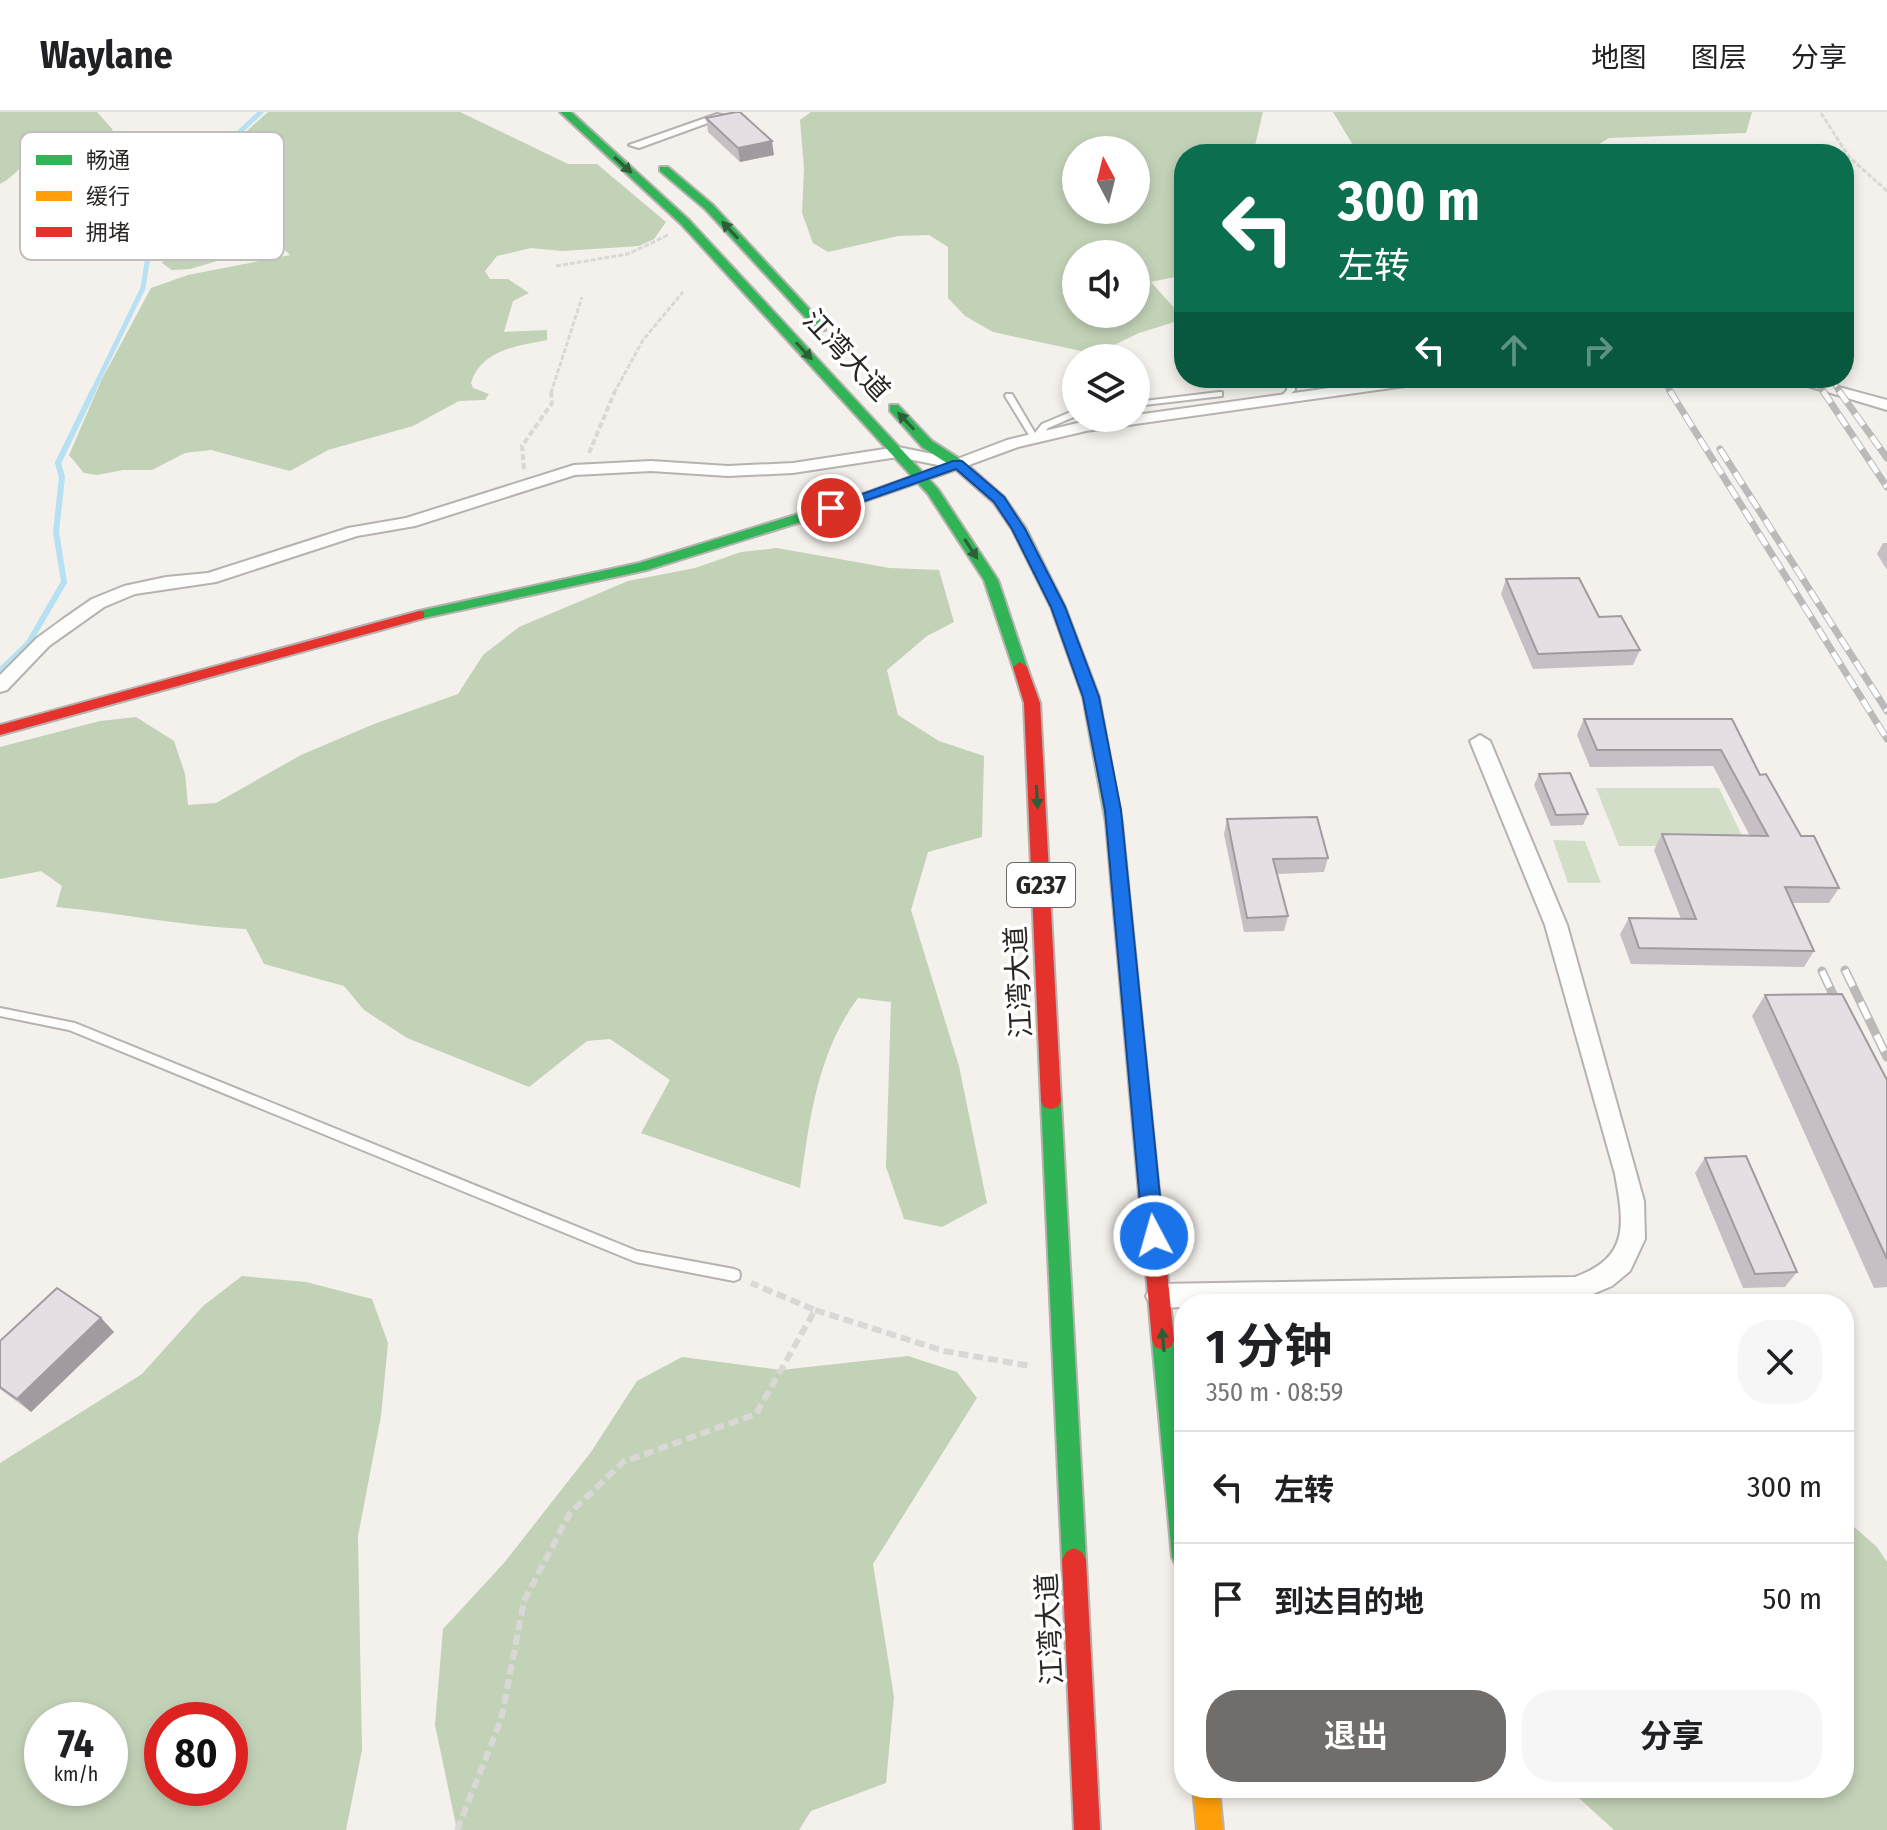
<!DOCTYPE html>
<html lang="zh">
<meta charset="utf-8">
<style>
body{margin:0;font-family:"Fira Sans Condensed","Noto Sans SC",sans-serif;background:#f6f6f6;color:#202124;height:100vh;display:flex;flex-direction:column;font-size:30px;white-space:nowrap}
*{box-sizing:border-box;margin:0}
p{font-size:26px;color:#757577}
.icon{flex:none;width:44px;height:44px;fill:none;stroke:currentColor;stroke-width:2;stroke-linecap:round;stroke-linejoin:round}
.map{position:relative;flex:1;overflow:hidden}
.side{position:absolute;left:1174px;top:1182px;width:680px;height:504px;display:flex;flex-direction:column;background:#fff;border-radius:32px;box-shadow:0 4px 12px #0003}
.side>*{flex:none}
.top-card{position:absolute;left:1174px;top:32px;width:680px;height:244px;border-radius:32px;box-shadow:0 4px 12px #0003;background:#0b6e4f;color:#fff;overflow:hidden}
.needle{width:52px;rotate:353deg}
.fabs{position:absolute;left:1062px;top:24px;display:grid;gap:16px}
.fabs a{display:grid;place-items:center;width:88px;height:88px;border-radius:50%;background:#fff;box-shadow:0 4px 12px #0003;font-size:40px}
.speed{position:absolute;left:24px;top:1590px;display:flex;gap:16px;font-size:40px;font-weight:700;text-align:center}
.speed>*{display:grid;place-content:center;width:104px;height:104px;border-radius:50%;background:#fff;box-shadow:0 4px 12px #0003;line-height:1}
.speed small{font-size:20px;font-weight:400}
.speed .limit{border:12px solid #d22;background:#fff;color:#111}
.pin{position:absolute;display:grid;place-items:center;width:68px;height:68px;color:#fff;margin:-34px;border:4px solid #fff;border-radius:50%;box-shadow:0 2px 8px #0007}
.me{position:absolute;width:88px;margin:-44px;rotate:354deg;stroke-linejoin:round;filter:drop-shadow(0 0 6px #0008)}
.turn{display:flex;align-items:center;gap:28px;height:168px;padding:0 32px;font-size:36px}
.turn .icon{width:104px;height:104px;stroke-width:2.5}
.turn b{display:block;font-size:56px;line-height:68px}
.lanes{display:flex;align-items:center;height:76px;padding:0 32px;background:#0003;justify-content:center;gap:40px;direction:ltr}
.lanes .off{opacity:.35}
.round{display:grid;place-items:center;flex:none;width:84px;height:84px;border-radius:32px;background:#f6f6f6}
.headline{display:flex;align-items:center;justify-content:space-between;height:136px;padding:0 32px}
h1{font-size:48px;font-weight:700;line-height:60px}
.button{display:flex;gap:16px;margin-top:auto;padding:16px 32px}
.button a{flex:1;height:92px;border-radius:32px;background:#716d6a;color:#fff;font-size:32px;font-weight:700;line-height:92px;text-align:center}
.button a+a{background:#f6f6f6;color:#202124}
ul{padding:0;list-style:none}
li{display:flex;align-items:center;gap:24px;height:112px;padding:0 32px;border-top:2px solid #e0e0e0}
li div{flex:1}
li b{display:block;font-size:30px}
li em{font-style:normal}
header{display:flex;align-items:center;gap:48px;box-sizing:border-box;height:112px;padding:0 40px;background:#fff;border-bottom:2px solid #e0e0e0}
header strong{font-size:38px}
nav{display:flex;gap:44px;margin-inline-start:auto;font-size:28px}
.map>svg:first-child{display:block}
.green{fill:#d3dec9}
.forest{fill:#c2d2b7;fill-rule:evenodd}
.lines{fill:none;stroke-linecap:round;stroke-linejoin:round}
.stream-far1{stroke:#b6e1f2;stroke-width:5}
.stream{stroke:#b6e1f2;stroke-width:6}
.lane-casing{stroke:#b5b2b0;stroke-width:4}
.street-casing{stroke:#b5b2b0;stroke-width:4}
.fast-casing{stroke:#b5b2b0;stroke-width:4}
.slow-casing{stroke:#b5b2b0;stroke-width:4}
.jam-casing{stroke:#b5b2b0;stroke-width:4}
.path-far2{stroke:#dad8d7;stroke-width:3;stroke-dasharray:5 2;stroke-linecap:butt}
.path-far1{stroke:#dad8d7;stroke-width:4;stroke-dasharray:6 3;stroke-linecap:butt}
.path{stroke:#dad8d7;stroke-width:6;stroke-dasharray:10 5;stroke-linecap:butt}
.lane{fill:#fdfdfc;fill-rule:evenodd}
.street{fill:#fdfdfc;fill-rule:evenodd}
.fast{fill:#30b455;fill-rule:evenodd}
.slow{fill:#ff9f0a;fill-rule:evenodd}
.jam{fill:#e5322d;fill-rule:evenodd}
.rail-far2-casing{stroke:#bbbab9;stroke-width:6}
.rail-far1-casing{stroke:#bbbab9;stroke-width:7}
.rail-casing{stroke:#bbbab9;stroke-width:9}
.rail-far2{stroke:#fff;stroke-width:4;stroke-dasharray:11;stroke-linecap:butt}
.rail-far1{stroke:#fff;stroke-width:5;stroke-dasharray:14;stroke-linecap:butt}
.rail{stroke:#fff;stroke-width:6;stroke-dasharray:18;stroke-linecap:butt}
.wall{fill:#c6bfc5}
.shaded-wall{fill:#a19ba0}
.building{fill:#e6dee5;stroke:#a19ba0;stroke-width:2}
.oneway{fill:#2c5f38}
.route{fill:#1a73e8;stroke:#114b97;stroke-width:2}
.labels{text-anchor:middle;stroke-width:7;stroke-linejoin:round;paint-order:stroke}
.shield{fill:#fff;stroke:#6a6766;stroke-width:2}
.shield-label{font-size:26px;font-weight:bold;fill:#2a2624}
.street-label{font-size:28px;fill:#2a2624;stroke:#fff}
.key{fill:#fff;stroke:#bfbebd;stroke-width:2}
.key-label{font-size:22px;fill:#2a2624}
</style>
<header>
<strong>Waylane</strong>
<nav><a>地图</a><a>图层</a><a>分享</a></nav>
</header>
<div class="map">
<svg width="1887" height="1718" viewBox="0 0 1887 1718">
<rect width="100%" height="100%" fill="#f4f0ec"/>
<path class="green" d="M1596,676H1719L1747,734H1619Z
M1553,728L1585,729L1601,771H1568Z"/>
<path class="forest" d="M0,0H97L113,18C89,43 70,25 46,35C28,43 17,64 0,72Z
M268,0H460L568,52H597L666,110L654,127L639,134L562,139L531,136L497,144L485,159L490,167H508L529,181L513,189L504,220L547,218V228C517,234 481,238 471,271L473,276L489,282L485,288L459,289L413,314L328,338L290,359L211,338L185,341L152,358H123L97,363L84,361L69,343L102,267L151,176L188,163L290,143L285,138L271,137L238,143L190,157L172,158L162,151L180,115L185,112L183,103L200,92L198,76L202,59Z
M811,0H1263L1253,42H1184V163L1151,170L1184,207L1139,221L1106,237L1081,239L993,220L965,204L948,186V135L929,123L898,124L828,140L813,131L802,101L804,57L800,8ZM1136,38V98H1076V38ZM1136,142V202H1076V142Z
M1333,0H1752L1746,21L1609,26L1583,42H1354V35Z
M777,436L890,456L939,458L954,510L927,524L887,558L898,603L939,629L984,644L982,725L928,740L911,798L959,954L987,1091L942,1115L904,1107L886,1055L891,890L858,886C817,941 809,1010 800,1076L641,1021L670,968L610,927L587,929L529,975L407,926L364,898L344,874L264,852L246,817C182,814 120,801 56,795L62,774L41,759L0,767V635L100,609L136,605L174,629L185,662L188,693L216,691L301,643L374,612L458,582L483,543L519,515L628,469L695,456L741,440Z
M242,1164L306,1170L372,1187L388,1231L381,1304L358,1424L362,1638L346,1718H0V1351L142,1262L203,1194ZM110,1608V1676H42V1608ZM230,1608V1676H162V1608Z
M908,1244L957,1260L977,1286L873,1452L894,1585L886,1671L811,1699L799,1718H457L435,1613L443,1517L504,1451L591,1340L637,1269L682,1245L781,1258Z
M1844,1406L1877,1435L1887,1450V1718H1614L1568,1676H1844Z"/>
<g class="lines">
<path class="stream-far1" d="M92,281L143,176L148,144L202,55L261,0"/>
<path class="stream" d="M0,559L28,532L64,470L56,420L62,365L58,351L93,279"/>
<defs>
<path id="lane" d="M1287,266H1295V278L1283,289L1279,287L1287,278Z
M1219,280H1222V284L1136,294V290Z
M1006,282H1012L1035,321L1042,312L1073,299H1076V304L1048,316L1038,328H1032L1005,284Z
M0,896L75,911L637,1139L734,1157L739,1159L740,1163L739,1167L734,1169L636,1150L69,918L0,904Z"/>
<path id="street" d="M717,2L727,4L639,36L629,33Z
M1402,266H1441L1434,270L1086,319L1018,335L958,357L898,345L793,361L728,364L651,359L575,363L415,414L357,424L216,470L135,482L104,495L49,534L7,578L0,580V563L37,526L63,507L92,487L124,474L166,465L208,461L348,416L406,406L574,353L651,349L728,354L793,351L898,335L957,347L1007,328L1086,309L1136,306V303Z
M1781,266H1805L1887,288V298Z
M1480,623L1490,629L1567,813L1644,1089L1645,1127L1630,1159L1612,1174L1576,1189L1184,1192V1195L1159,1196L1150,1192L1146,1184L1150,1176L1159,1172L1575,1165C1630,1145 1624,1112 1615,1062L1545,813L1470,629Z"/>
<path id="fast" d="M560,0H571L689,108L938,377L998,468L1027,555L1025,558L1020,560L1013,555L984,468L928,382L681,112Z
M660,55H668L713,93L825,214V218H817L705,97L660,59Z
M890,293H898L932,329L963,349L1004,385L1026,417L1065,495L1099,585L1122,711L1120,715L1114,717L1106,711L1083,585L1051,495L1012,417L994,391L953,355L922,335L890,299Z
M834,391L839,392V398L647,458L419,507L412,503L419,499L639,451Z
M1051,981L1058,983L1061,989L1086,1448L1082,1456L1074,1460L1066,1456L1062,1448L1041,989L1044,983Z
M1163,1218L1171,1221L1174,1228L1184,1328V1457L1176,1453L1172,1445L1152,1228L1155,1221Z"/>
<path id="slow" d="M958,348L963,349V355L839,398H829L827,395Z
M1193,1676H1219L1223,1718H1197Z"/>
<path id="jam" d="M419,499L424,500V506L0,623V613Z
M1020,550L1027,555L1040,591L1061,989L1058,995L1051,997L1044,995L1041,989L1024,591L1013,555Z
M1114,705L1122,711L1174,1228L1171,1235L1163,1238L1155,1235L1152,1228L1106,711Z
M1074,1436L1082,1440L1086,1448L1100,1718H1074L1062,1448L1066,1440Z"/>
</defs>
<use href="#lane" class="lane-casing"/>
<use href="#street" class="street-casing"/>
<use href="#fast" class="fast-casing"/>
<use href="#slow" class="slow-casing"/>
<use href="#jam" class="jam-casing"/>
<path class="path-far2" d="M1821,1L1849,45L1887,79
M556,154L628,142L668,123
M551,281L582,185
M614,281L643,228L683,180"/>
<path class="path-far1" d="M589,341L615,279
M524,357L522,334L552,291L551,279"/>
<path class="path" d="M815,1198L944,1239L1030,1254
M457,1718L501,1608L524,1489L570,1401L623,1350L756,1302L815,1198L751,1171"/>
<use href="#lane" class="lane"/>
<use href="#street" class="street"/>
<use href="#fast" class="fast"/>
<use href="#slow" class="slow"/>
<use href="#jam" class="jam"/>
<defs>
<path id="rail-far2" d="M1662,266L1671,281
M1814,266L1824,281
M1830,266L1841,281"/>
<path id="rail-far1" d="M1670,279L1887,627
M1823,279L1887,375
M1839,279L1887,346
M1720,337L1887,599"/>
<path id="rail" d="M1845,858L1887,945
M1822,859L1843,904"/>
</defs>
<use href="#rail-far2" class="rail-far2-casing"/>
<use href="#rail-far1" class="rail-far1-casing"/>
<use href="#rail" class="rail-casing"/>
<use href="#rail-far2" class="rail-far2"/>
<use href="#rail-far1" class="rail-far1"/>
<use href="#rail" class="rail"/>
</g>
<path class="wall" d="M706,6L774,43L740,50L708,20Z
M1883,431H1887V458L1877,442Z
M1506,467L1599,505L1640,538L1633,553L1533,557L1501,482Z
M1584,607H1732L1760,663L1801,724L1839,776L1829,791H1793L1814,839L1804,855L1631,852L1620,822L1629,806L1681,807L1654,738L1662,722L1750,724L1713,654L1590,655L1577,623Z
M1539,662L1588,702L1583,713L1551,714L1534,673Z
M1227,707L1328,746L1324,760L1277,762L1288,804L1284,819L1244,820L1224,722Z
M1765,883L1887,968V1175L1874,1176L1752,904Z
M1705,1046L1797,1160L1785,1175L1743,1176L1695,1061Z
M101,1206L114,1220L31,1300L0,1277V1229Z"/>
<path class="shaded-wall" d="M772,29L774,43L740,50L738,36Z
M101,1206L114,1220L31,1300L17,1287Z"/>
<path class="building" d="M736,0H740L772,29L738,36L706,6Z
M1579,466L1599,505L1621,504L1640,538L1538,542L1506,467Z
M1584,607H1732L1760,663L1766,662L1801,724H1814L1839,776L1785,775L1814,839L1639,836L1629,806L1696,807L1662,722L1768,724L1721,638H1597Z
M1570,661L1588,702L1556,703L1539,662Z
M1317,705L1328,746L1273,747L1288,804L1247,806L1227,707Z
M1842,882L1887,968V1147L1765,883Z
M1746,1044L1797,1160L1755,1162L1705,1046Z
M57,1176L101,1206L17,1287L0,1275V1229Z"/>
<defs><path id="oneway-solid" d="M-6-.8H1V-3.2L6.5 0L1 3.2V.8H-6Z" transform="scale(2)"/></defs>
<g class="oneway">
<use href="#oneway-solid" transform="translate(623 53) rotate(43)"/>
<use href="#oneway-solid" transform="translate(730 118) rotate(-133)"/>
<use href="#oneway-solid" transform="translate(804 239) rotate(47)"/>
<use href="#oneway-solid" transform="translate(906 309) rotate(-133)"/>
<use href="#oneway-solid" transform="translate(971 437) rotate(57)"/>
<use href="#oneway-solid" transform="translate(1037 685) rotate(87)"/>
<use href="#oneway-solid" transform="translate(1163 1228) rotate(-95)"/>
</g>
<path class="route" d="M953,349H962L1004,385L1025,417L1065,495L1099,585L1121,698L1164,1124L1161,1130L1154,1133L1146,1130L1143,1124L1105,698L1083,585L1051,495L1012,417L994,390L956,357L836,399L824,396Z"/>
<g class="labels">
<rect class="shield" x="1007" y="751" width="68" height="44" rx="6"/>
<g class="shield-label">
<text x="1041" y="782">G237</text>
</g>
<g class="street-label">
<text transform="translate(847 243) rotate(47)" y="10">江湾大道</text>
<text transform="translate(1018 870) rotate(-93)" y="10">江湾大道</text>
<text transform="translate(1049 1517) rotate(-93)" y="10">江湾大道</text>
</g>
</g>
<rect x="20" y="20" width="264" height="128" rx="12" class="key"/>
<rect x="36" y="43" width="36" height="10" fill="#30b455"/>
<rect x="36" y="79" width="36" height="10" fill="#ff9f0a"/>
<rect x="36" y="115" width="36" height="10" fill="#e5322d"/>
<g class="key-label">
<text x="86" y="56">畅通</text>
<text x="86" y="92">缓行</text>
<text x="86" y="128">拥堵</text>
</g>
</svg>
<div class="fabs">
<a><svg class="needle" viewBox="-14 -14 28 28"><path d="M0-13l5 13h-10z" fill="#e53935"/><path d="M0 13l5-13h-10z" fill="#757577"/></svg></a>
<a><svg class="icon" aria-label="sound" viewBox="0 0 24 24"><path d="M4 9h4l5-4v14l-5-4H4zM17 9q2 3 0 6"/></svg></a>
<a><svg class="icon" aria-label="layers" viewBox="0 0 24 24"><path d="M12 4l9 5-9 5-9-5zM3 14l9 5 9-5"/></svg></a>
</div>
<div class="speed"><div>74<small>km/h</small></div><div class="limit">80</div></div>
<div class="pin" style="left:831px;top:396px;background:#d93025"><svg class="icon" aria-label="arrive" viewBox="0 0 24 24"><path d="M6 21V4h12l-3 4 3 4H6"/></svg></div>
<svg class="me" style="left:1154px;top:1124px" viewBox="-20 -20 40 40"><circle r="17" fill="#1a73e8" stroke="#fff" stroke-width="3"/><path d="M0-11L8 9 0 5-8 9z" fill="#fff"/></svg>
<div class="top-card">
<div class="turn"><svg class="icon" aria-label="left" viewBox="0 0 24 24"><path d="M17 20v-9H6M10 6l-5 5 5 5"/></svg><div><b>300 m</b>左转</div></div>
<div class="lanes"><svg class="icon" aria-label="left" viewBox="0 0 24 24"><path d="M17 20v-9H6M10 6l-5 5 5 5"/></svg><svg class="icon off" aria-label="ahead" viewBox="0 0 24 24"><path d="M12 20V5M6 11l6-6 6 6"/></svg><svg class="icon off" aria-label="right" viewBox="0 0 24 24"><path d="M7 20v-9h11M14 6l5 5-5 5"/></svg></div>
</div>
<section class="side">
<div class="headline"><div><h1>1 分钟</h1><p>350 m · 08:59</p></div><a class="round"><svg class="icon" aria-label="close" viewBox="0 0 24 24"><path d="M6 6l12 12M18 6L6 18"/></svg></a></div>
<ul>
<li><svg class="icon" aria-label="left" viewBox="0 0 24 24"><path d="M17 20v-9H6M10 6l-5 5 5 5"/></svg><div><b>左转</b></div><em>300 m</em></li>
<li><svg class="icon" aria-label="arrive" viewBox="0 0 24 24"><path d="M6 21V4h12l-3 4 3 4H6"/></svg><div><b>到达目的地</b></div><em>50 m</em></li>
</ul>
<div class="button"><a>退出</a><a>分享</a></div>
</section>
</div>
